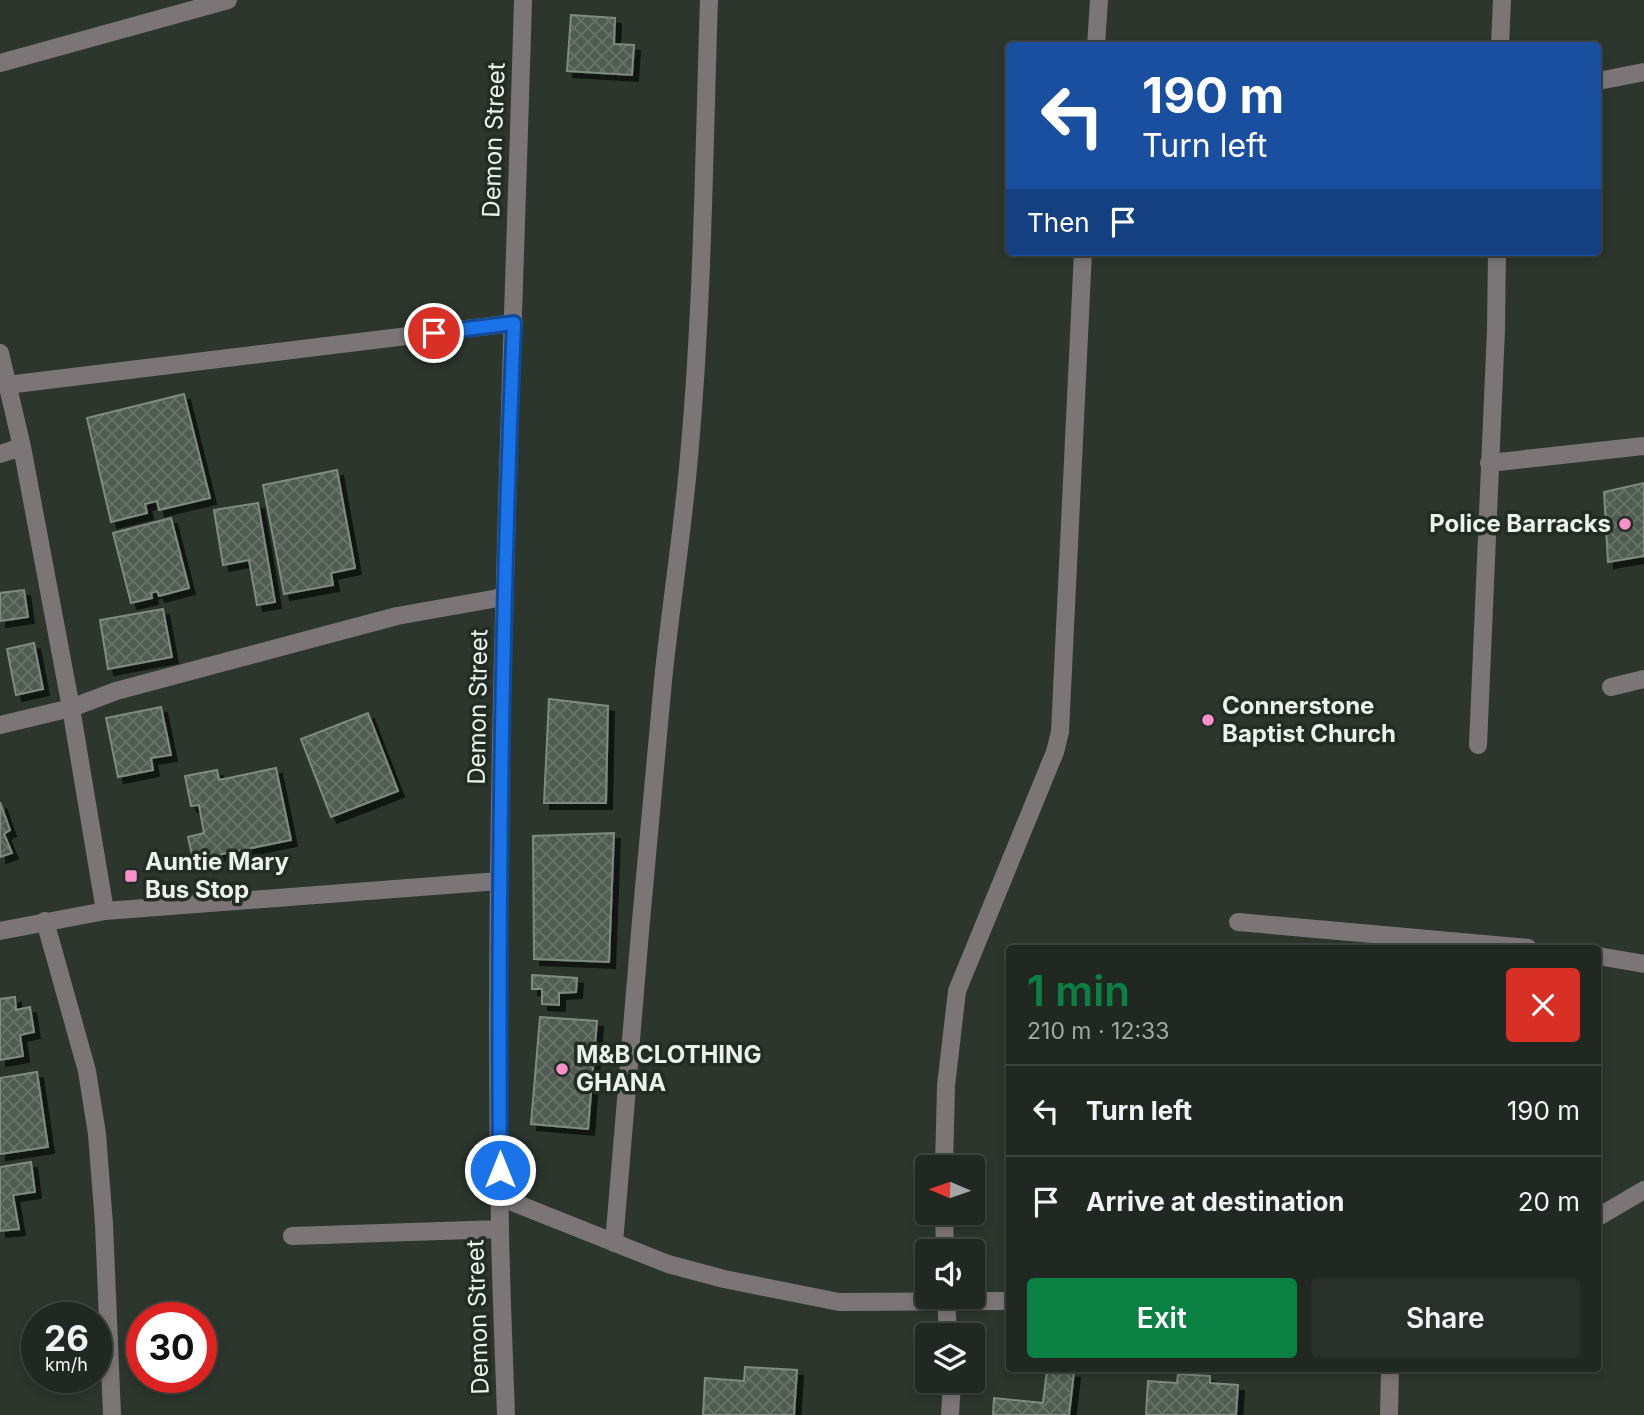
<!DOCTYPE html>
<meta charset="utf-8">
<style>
body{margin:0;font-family:Inter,sans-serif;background:#29302a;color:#f1f3f6;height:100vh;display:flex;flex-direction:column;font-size:26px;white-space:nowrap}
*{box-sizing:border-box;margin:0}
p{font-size:23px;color:#a2a6a5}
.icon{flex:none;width:38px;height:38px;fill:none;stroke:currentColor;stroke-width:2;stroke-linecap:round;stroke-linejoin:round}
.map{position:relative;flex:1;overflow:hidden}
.sheet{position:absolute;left:1006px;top:945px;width:595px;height:427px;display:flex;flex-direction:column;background:#212822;border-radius:7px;box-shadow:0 4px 10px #0003,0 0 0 2px #3e4440}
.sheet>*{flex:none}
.hud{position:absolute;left:1006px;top:42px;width:595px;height:214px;border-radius:7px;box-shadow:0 4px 10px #0003,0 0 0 2px #3e4440;background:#1a4fa0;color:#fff;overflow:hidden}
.needle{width:46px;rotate:272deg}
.controls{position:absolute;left:915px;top:1155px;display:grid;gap:14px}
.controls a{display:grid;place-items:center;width:70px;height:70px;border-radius:7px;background:#212822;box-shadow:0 4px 10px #0003,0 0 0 2px #3e4440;font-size:35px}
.speed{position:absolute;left:21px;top:1302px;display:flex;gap:14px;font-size:35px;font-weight:700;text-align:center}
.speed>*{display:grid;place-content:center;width:91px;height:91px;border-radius:50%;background:#212822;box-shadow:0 4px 10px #0003,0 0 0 2px #3e4440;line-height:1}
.speed small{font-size:18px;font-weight:400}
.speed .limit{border:10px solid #d22;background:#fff;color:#111}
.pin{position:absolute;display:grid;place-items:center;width:60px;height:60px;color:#fff;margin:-30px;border:4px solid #fff;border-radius:50%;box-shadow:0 2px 7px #0007}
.me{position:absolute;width:77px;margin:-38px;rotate:0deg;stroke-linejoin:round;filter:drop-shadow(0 0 5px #0008)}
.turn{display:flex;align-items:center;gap:24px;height:147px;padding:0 21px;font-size:32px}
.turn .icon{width:91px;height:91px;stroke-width:2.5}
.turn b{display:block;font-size:49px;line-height:60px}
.then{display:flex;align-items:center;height:66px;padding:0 21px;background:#0003;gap:14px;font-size:26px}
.round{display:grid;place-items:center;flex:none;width:74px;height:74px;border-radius:7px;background:#29302a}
.summary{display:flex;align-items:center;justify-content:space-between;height:119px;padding:0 21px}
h1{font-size:42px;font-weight:600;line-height:52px;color:#0b8043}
.button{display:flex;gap:14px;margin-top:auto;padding:14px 21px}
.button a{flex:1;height:80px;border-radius:7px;background:#0b8043;color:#fff;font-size:28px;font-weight:600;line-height:80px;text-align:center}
.button a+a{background:#29302a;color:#f1f3f6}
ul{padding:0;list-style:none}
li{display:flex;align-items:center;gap:21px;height:91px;padding:0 21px;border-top:2px solid #3e4440}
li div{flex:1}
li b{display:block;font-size:26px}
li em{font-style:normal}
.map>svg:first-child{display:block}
.building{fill:url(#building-cross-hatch);stroke:#7f8a80;stroke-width:2;filter:url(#shadow)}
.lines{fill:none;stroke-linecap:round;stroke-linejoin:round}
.minor{stroke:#7b7578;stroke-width:18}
.route-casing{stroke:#114b97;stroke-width:18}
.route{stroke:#1a73e8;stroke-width:12}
.poi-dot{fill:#f890ca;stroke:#222c23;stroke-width:2.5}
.labels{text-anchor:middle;stroke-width:7;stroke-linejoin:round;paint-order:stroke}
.street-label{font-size:24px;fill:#ebf2ec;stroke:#222c23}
.poi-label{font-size:24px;font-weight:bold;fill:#ebf2ec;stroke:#222c23;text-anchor:start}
</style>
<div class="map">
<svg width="1644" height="1415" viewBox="0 0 1644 1415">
<defs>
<pattern id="building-cross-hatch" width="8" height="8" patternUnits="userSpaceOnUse" patternTransform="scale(1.75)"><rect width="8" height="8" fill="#505b51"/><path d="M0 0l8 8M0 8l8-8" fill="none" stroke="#69736a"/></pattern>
<filter id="shadow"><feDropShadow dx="6" dy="6" stdDeviation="0" flood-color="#0009"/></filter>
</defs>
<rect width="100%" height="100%" fill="#2c362d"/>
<path class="building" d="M571,15L615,18L614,44L634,45L632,75L567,71Z
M184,394L210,498L159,510L157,501L145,504L147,513L111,522L87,418Z
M337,470L355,568L331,573L333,585L284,594L263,485Z
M1644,483V556L1608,562L1604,492Z
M258,503L275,602L257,605L249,560L223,565L214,510Z
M171,518L189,588L159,596L157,591L151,593L152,598L131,603L113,533Z
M24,590L28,617L0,621V593Z
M163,609L172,657L108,669L100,620Z
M34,643L43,689L16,695L7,649Z
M549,699L608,706L606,803H544Z
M161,707L171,755L151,758L153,770L118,777L106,718Z
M368,713L398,791L331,817L301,739Z
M276,768L291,840L193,860L188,837L204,833L199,805L191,806L185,776L217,770L219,780Z
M0,802L10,830L4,834L12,853L0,857Z
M614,833L609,962L534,959L533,836Z
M532,975L577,978L576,992L559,993V1005L542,1004V989H532Z
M15,997L16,1010L30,1007L34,1032L20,1035L23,1056L0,1060V999Z
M540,1017L597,1021L588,1129L531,1124Z
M37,1072L48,1147L0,1154V1078Z
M31,1162L35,1192L13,1195L19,1229L0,1231V1167Z
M745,1367L797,1370L794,1415H703L705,1378L744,1381Z
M1047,1370L1074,1372L1069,1415H993L994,1398L1043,1403Z
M1178,1374L1210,1376V1383L1238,1385L1236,1415H1146L1148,1381L1177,1383Z"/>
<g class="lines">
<path class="minor" d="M1096,46L1099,0
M1500,46L1502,0
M0,63L228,0
M1598,81L1644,72
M0,353L22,447L71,708L105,911
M7,385L514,323
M0,454L22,447
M1489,463L1644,446
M1611,687L1644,679
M0,725L71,708L116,691L397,616L504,597
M1478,745L1496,329L1497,252
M45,921L87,1071L97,1134L104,1224L112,1415
M1238,922L1528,948
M0,931L105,911L499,881
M1598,956L1644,964
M944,1167L946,1086L957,991L1055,752L1060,732L1083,252
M500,1197L668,1264L724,1279L839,1302L1010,1301
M944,1213L945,1251
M1598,1217L1644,1190
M292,1236L500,1229
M614,1243C629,1056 645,868 663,681C671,602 684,524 690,445C703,297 704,148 709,0
M946,1297L948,1335
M506,1415C504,1353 501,1292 500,1230C492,820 511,410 523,0
M950,1415L952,1381
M1389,1415L1390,1368"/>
</g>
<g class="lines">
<defs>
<path id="route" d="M434,333L514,323C502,605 498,888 500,1170"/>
</defs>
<use href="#route" class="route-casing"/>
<use href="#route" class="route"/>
</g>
<g class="poi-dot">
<circle cx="1625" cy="524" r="7"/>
<circle cx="1208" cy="720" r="7"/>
<rect x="124" y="869" width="14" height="14" rx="3.5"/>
<circle cx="562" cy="1069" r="7"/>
</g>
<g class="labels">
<g class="street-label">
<text transform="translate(494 140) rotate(-88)" y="8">Demon Street</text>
<text transform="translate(478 707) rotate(-89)" y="8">Demon Street</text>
<text transform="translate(478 1317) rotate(-92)" y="8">Demon Street</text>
</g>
<g class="poi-label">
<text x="1611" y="532" text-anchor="end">Police Barracks</text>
<text x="1222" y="714">Connerstone<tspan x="1222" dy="28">Baptist Church</tspan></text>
<text x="145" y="870">Auntie Mary<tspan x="145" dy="28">Bus Stop</tspan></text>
<text x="576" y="1063">M&amp;B CLOTHING<tspan x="576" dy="28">GHANA</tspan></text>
</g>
</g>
</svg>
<div class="controls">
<a><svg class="needle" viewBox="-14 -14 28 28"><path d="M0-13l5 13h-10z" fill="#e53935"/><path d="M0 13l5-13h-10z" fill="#a2a6a5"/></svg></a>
<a><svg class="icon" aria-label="sound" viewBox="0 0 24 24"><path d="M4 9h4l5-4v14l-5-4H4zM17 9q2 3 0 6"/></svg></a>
<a><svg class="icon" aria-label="layers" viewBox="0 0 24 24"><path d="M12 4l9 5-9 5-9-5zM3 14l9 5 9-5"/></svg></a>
</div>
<div class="speed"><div>26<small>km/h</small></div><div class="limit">30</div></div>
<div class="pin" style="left:434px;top:333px;background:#d93025"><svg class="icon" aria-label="arrive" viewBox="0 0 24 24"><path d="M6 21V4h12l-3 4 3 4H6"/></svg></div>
<svg class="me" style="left:500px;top:1170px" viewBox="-20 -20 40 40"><circle r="17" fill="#1a73e8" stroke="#fff" stroke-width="3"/><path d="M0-11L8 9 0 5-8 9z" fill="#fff"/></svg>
<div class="hud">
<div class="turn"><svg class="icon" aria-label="left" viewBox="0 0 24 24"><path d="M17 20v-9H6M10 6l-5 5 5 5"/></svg><div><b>190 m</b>Turn left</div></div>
<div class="then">Then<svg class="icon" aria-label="arrive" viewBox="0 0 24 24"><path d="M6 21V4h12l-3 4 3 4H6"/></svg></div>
</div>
<section class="sheet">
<div class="summary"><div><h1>1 min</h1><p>210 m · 12:33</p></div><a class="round" style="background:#d93025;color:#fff"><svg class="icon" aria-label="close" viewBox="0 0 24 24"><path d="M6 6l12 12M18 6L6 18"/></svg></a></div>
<ul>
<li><svg class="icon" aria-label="left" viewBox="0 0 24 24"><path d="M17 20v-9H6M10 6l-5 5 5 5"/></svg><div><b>Turn left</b></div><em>190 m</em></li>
<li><svg class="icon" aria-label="arrive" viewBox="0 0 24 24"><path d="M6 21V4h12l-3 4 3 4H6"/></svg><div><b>Arrive at destination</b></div><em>20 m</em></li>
</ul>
<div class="button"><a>Exit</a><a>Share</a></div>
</section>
</div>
